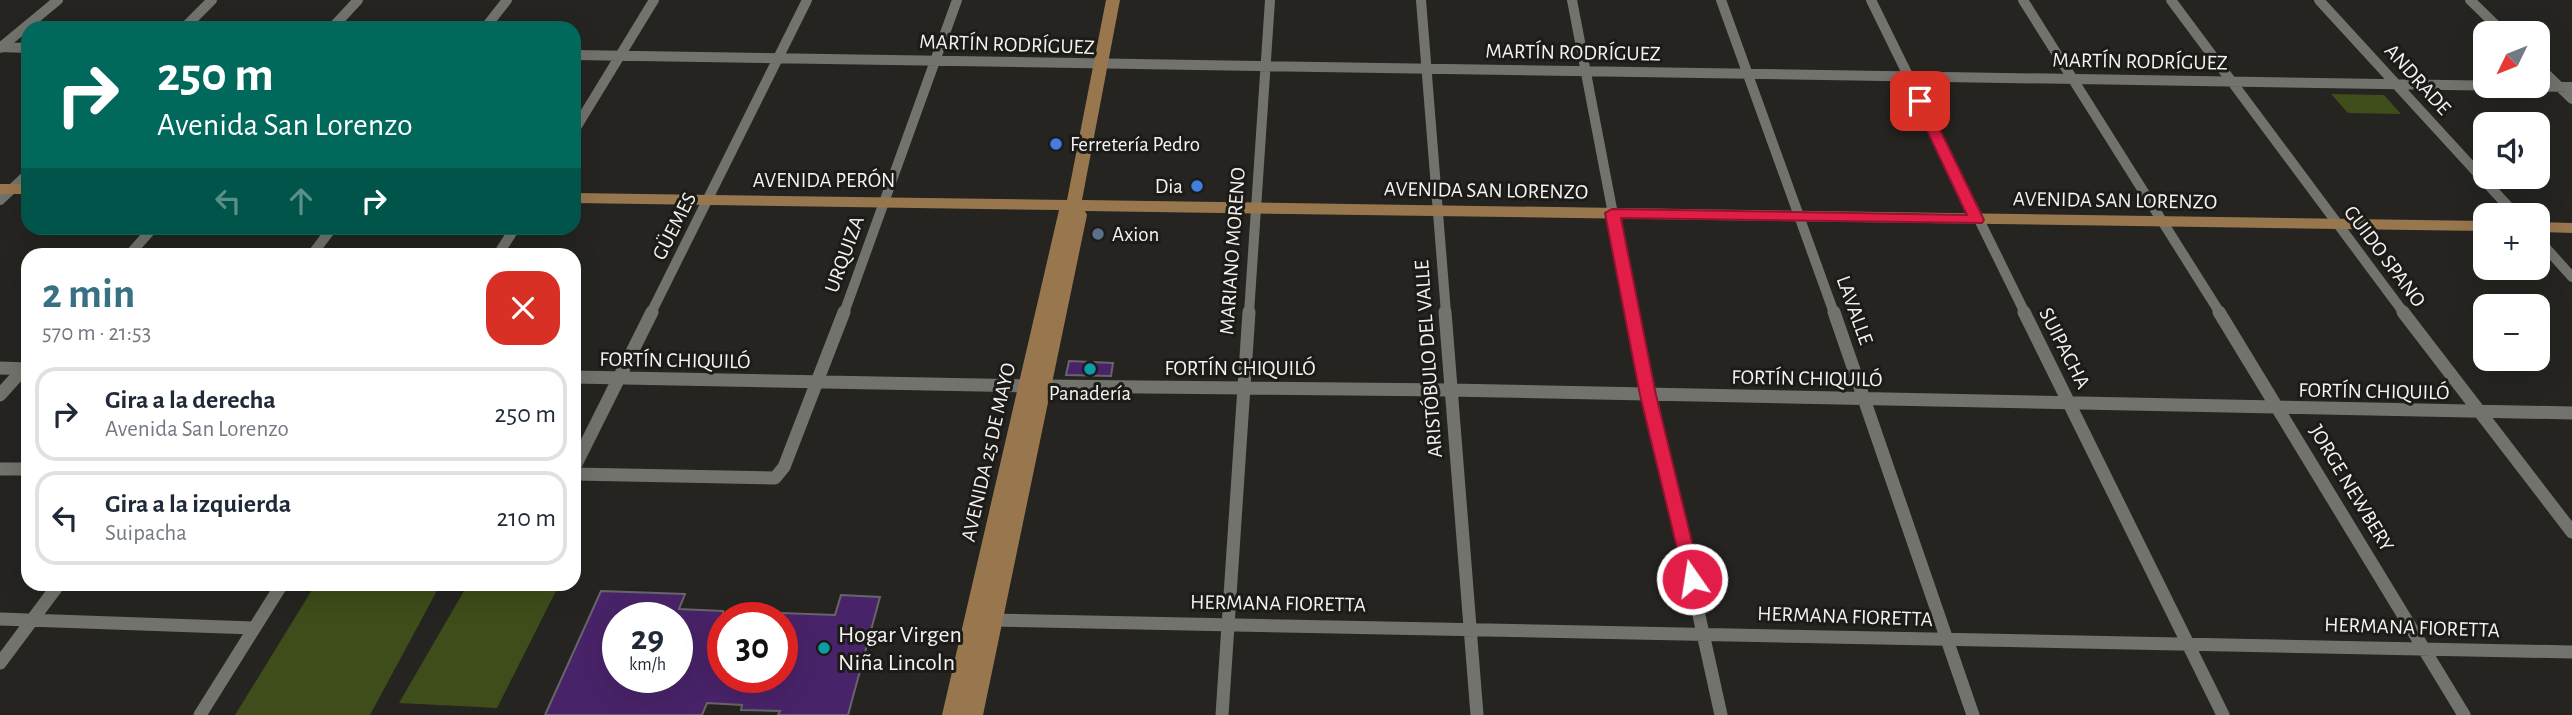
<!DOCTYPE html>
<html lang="es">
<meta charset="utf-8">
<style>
body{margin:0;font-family:"Alegreya Sans",sans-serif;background:#f2f2f3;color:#1f2937;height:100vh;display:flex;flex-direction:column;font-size:26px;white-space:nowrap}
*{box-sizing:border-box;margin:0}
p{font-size:23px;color:#747a83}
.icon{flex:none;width:38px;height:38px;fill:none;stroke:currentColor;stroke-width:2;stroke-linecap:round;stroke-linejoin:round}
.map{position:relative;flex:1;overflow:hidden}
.sheet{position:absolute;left:21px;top:248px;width:560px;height:343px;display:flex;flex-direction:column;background:#fff;border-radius:21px;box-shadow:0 7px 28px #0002}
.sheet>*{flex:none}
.top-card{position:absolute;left:21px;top:21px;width:560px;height:214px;border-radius:21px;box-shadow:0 7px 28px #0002;background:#00695c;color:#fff;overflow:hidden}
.needle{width:46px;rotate:227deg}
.tools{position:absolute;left:2473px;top:21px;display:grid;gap:14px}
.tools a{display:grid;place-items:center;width:77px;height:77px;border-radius:14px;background:#fff;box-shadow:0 7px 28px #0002;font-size:35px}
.speed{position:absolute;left:602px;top:602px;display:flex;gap:14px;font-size:35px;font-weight:700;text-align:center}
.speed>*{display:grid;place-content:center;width:91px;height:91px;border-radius:50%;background:#fff;box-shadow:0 7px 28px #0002;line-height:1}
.speed small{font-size:18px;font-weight:400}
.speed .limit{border:10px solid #d22;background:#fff;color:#111}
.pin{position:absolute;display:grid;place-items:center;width:60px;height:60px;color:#fff;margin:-30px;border-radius:14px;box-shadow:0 4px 10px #0006}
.me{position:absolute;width:77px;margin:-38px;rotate:347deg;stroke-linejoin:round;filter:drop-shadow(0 0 5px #0008)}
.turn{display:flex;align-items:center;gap:24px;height:147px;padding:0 21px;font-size:32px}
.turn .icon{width:91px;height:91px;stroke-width:2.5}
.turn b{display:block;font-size:49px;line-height:60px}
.lanes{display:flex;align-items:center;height:66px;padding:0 21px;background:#0003;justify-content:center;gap:35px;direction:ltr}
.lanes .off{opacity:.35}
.round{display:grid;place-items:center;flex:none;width:74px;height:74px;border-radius:21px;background:#f2f2f3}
.summary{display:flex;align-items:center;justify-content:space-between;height:119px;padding:0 21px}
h1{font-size:42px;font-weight:600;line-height:52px;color:#377183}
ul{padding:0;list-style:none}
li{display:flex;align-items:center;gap:21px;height:94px;margin:0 14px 10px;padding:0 7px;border:4px solid #e0e1e3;border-radius:21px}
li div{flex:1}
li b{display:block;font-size:26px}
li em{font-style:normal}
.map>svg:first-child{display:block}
.green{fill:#3e4d19}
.building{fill:#492369;stroke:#676569;stroke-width:2;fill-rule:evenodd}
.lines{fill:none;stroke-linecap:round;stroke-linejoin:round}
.street-far1{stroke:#73736e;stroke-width:10}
.street{stroke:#73736e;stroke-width:13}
.secondary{fill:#99774e;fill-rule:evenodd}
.route{fill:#e11d48;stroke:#92132f;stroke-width:2}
.shop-dot{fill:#3f7fe0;stroke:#1c1b17;stroke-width:2.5}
.service-dot{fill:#5c6f8a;stroke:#1c1b17;stroke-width:2.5}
.culture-dot{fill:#0f9aa8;stroke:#1c1b17;stroke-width:2.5}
.labels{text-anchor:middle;stroke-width:6;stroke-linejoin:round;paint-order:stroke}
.street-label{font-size:21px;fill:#f4f3f1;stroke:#1c1b17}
.poi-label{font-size:21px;fill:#f4f3f1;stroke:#1c1b17;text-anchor:start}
.near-poi-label{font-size:24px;fill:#f4f3f1;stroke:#1c1b17;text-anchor:start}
</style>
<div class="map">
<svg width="2572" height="715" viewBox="0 0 2572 715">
<rect width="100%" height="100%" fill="#252421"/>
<path class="green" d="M2331,94L2384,95L2401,114L2348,113Z
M468,584L559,585L497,708L399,703Z
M315,585H440L370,715H235Z"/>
<path class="building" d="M1069,361L1113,363L1111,376L1066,375Z
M601,591L685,594L679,609L723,611V677H782V613L835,615L841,595L880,597L848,715H778L780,711L741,710L742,705L707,703L702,715H545ZM677,614V677H618V618H676Z"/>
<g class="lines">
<path class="street-far1" d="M1421,0L1446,313
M1572,0L1632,313
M1721,0L1834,313
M1871,0L2025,313
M2023,0L2220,313
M2171,0L2404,313
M2319,0L2516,215
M2470,0L2504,33
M184,28L212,0
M332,28L358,0
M485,28L507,0
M0,47L28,48
M0,48L58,0
M574,55L2572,87
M2538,66L2572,99
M574,131L654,0
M0,200L28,174
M2538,239L2572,277
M128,256L153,228
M311,256L332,228
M497,256L515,228
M651,313L807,0
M844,313L957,0
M1249,313L1270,0"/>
<path class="street" d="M1445,312L1477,715
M1632,312L1721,715
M1834,312L1973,715
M2024,312L2223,715
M2219,312L2464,715
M2403,312L2572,532
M0,368L28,369
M574,377L1028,386
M1042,386L1450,390L2572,413
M0,395L28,364
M574,468L652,312
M0,469H28
M574,474L775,478L784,467L844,312
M0,619L253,628
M990,620L2572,652
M0,663L59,584
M200,715L282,584
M1222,715L1249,312"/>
<path class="secondary" d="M1106,0H1120L1082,200L2485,221V231L1085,211L1087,215L983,715H942L1059,210L574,203V193L1067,200Z
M0,184H28V194H0Z
M2538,222L2572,223V233L2538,232Z"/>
</g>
<path class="route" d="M1920,97L1926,101L1984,220L1982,223L1621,218L1656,395L1701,579L1699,585H1686L1640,395L1605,213L1612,209L1967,215L1913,101Z"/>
<g class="shop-dot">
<circle cx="1056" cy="144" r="7"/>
<circle cx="1197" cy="186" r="7"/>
</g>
<circle class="service-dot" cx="1098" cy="234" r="7"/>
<g class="culture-dot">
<circle cx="1090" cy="369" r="7"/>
<circle cx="824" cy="648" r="7"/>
</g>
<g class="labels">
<g class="street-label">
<text transform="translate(1007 44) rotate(2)" y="7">MARTÍN RODRÍGUEZ</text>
<text transform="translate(1573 52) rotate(1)" y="7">MARTÍN RODRÍGUEZ</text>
<text transform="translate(2140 61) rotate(1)" y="7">MARTÍN RODRÍGUEZ</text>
<text transform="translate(2418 79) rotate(48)" y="7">ANDRADE</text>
<text x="824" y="187">AVENIDA PERÓN</text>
<text transform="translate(1486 190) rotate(1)" y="7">AVENIDA SAN LORENZO</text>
<text transform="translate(2115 200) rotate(1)" y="7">AVENIDA SAN LORENZO</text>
<text transform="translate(674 226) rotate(-63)" y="7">GÜEMES</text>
<text transform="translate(1232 251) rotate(-86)" y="7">MARIANO MORENO</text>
<text transform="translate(844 254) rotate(-70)" y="7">URQUIZA</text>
<text transform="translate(2385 256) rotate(53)" y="7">GUIDO SPANO</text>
<text transform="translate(1855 310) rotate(70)" y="7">LAVALLE</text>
<text transform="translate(2065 348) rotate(63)" y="7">SUIPACHA</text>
<text transform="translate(1428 359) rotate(-94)" y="7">ARISTÓBULO DEL VALLE</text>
<text transform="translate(675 360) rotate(1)" y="7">FORTÍN CHIQUILÓ</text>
<text x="1240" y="375">FORTÍN CHIQUILÓ</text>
<text transform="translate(1807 378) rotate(1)" y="7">FORTÍN CHIQUILÓ</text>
<text transform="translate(2374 391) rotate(1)" y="7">FORTÍN CHIQUILÓ</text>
<text transform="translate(988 452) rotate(-77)" y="7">AVENIDA 25 DE MAYO</text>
<text transform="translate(2352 488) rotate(59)" y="7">JORGE NEWBERY</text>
<text transform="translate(1278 603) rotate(1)" y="7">HERMANA FIORETTA</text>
<text transform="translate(1845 616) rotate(2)" y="7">HERMANA FIORETTA</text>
<text transform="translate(2412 627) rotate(2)" y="7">HERMANA FIORETTA</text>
</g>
<g class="poi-label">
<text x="1070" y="151">Ferretería Pedro</text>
<text x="1183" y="193" text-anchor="end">Dia</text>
<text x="1112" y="241">Axion</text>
<text x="1090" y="400" text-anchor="middle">Panadería</text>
</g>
<g class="near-poi-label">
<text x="838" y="642">Hogar Virgen<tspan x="838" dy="28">Niña Lincoln</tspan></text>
</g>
</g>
</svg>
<div class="tools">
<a><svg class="needle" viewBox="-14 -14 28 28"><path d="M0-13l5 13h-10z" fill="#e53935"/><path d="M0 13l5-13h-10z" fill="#747a83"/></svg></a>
<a><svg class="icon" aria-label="sound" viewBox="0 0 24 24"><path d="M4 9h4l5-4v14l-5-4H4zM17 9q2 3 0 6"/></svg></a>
<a>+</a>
<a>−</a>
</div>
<div class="speed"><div>29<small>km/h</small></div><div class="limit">30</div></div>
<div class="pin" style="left:1920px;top:101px;background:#d93025"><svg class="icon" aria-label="arrive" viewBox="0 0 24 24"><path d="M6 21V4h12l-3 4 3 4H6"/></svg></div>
<svg class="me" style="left:1692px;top:579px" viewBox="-20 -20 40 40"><circle r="17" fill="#e11d48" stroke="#fff" stroke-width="3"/><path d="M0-11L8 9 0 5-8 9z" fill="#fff"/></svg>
<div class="top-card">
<div class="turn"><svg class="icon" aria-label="right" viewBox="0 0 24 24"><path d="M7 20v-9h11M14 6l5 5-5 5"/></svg><div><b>250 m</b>Avenida San Lorenzo</div></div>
<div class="lanes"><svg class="icon off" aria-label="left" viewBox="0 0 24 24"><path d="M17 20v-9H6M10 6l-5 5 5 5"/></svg><svg class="icon off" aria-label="ahead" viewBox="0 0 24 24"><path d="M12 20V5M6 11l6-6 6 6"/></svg><svg class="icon" aria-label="right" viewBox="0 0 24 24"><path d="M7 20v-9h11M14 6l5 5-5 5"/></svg></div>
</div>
<section class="sheet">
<div class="summary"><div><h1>2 min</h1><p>570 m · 21:53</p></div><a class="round" style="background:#d93025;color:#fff"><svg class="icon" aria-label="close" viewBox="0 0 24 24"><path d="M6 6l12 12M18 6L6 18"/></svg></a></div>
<ul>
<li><svg class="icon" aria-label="right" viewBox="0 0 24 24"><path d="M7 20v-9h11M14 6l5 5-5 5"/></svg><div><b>Gira a la derecha</b><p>Avenida San Lorenzo</p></div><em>250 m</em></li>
<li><svg class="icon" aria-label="left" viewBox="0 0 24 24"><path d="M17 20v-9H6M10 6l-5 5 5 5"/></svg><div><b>Gira a la izquierda</b><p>Suipacha</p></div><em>210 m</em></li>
</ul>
</section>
</div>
